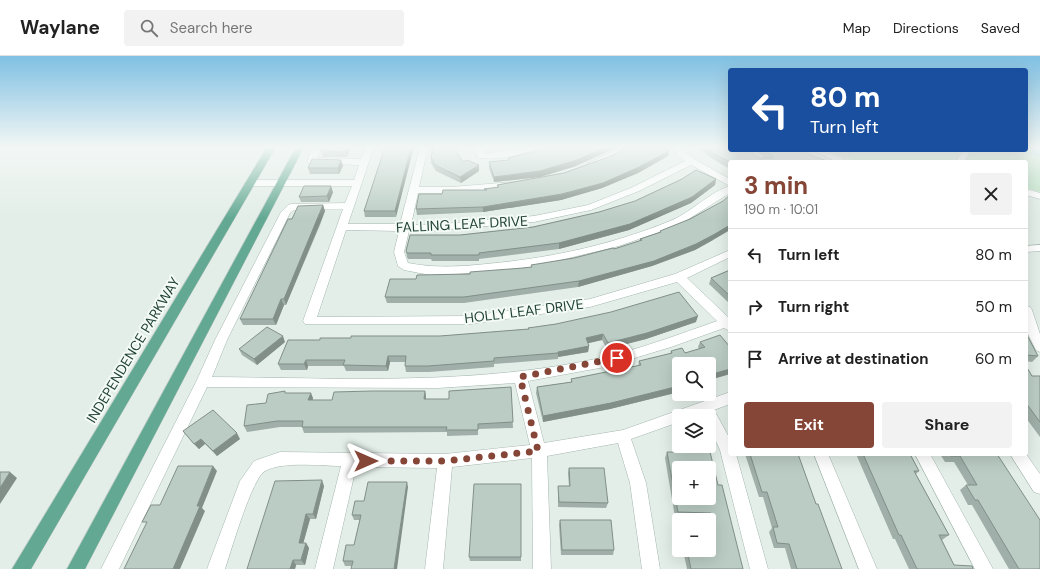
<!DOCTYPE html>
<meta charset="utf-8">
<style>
body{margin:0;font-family:"DM Sans",sans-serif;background:#f2f2f2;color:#222;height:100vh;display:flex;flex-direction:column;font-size:15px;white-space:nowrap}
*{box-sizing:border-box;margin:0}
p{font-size:13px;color:#767676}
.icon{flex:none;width:22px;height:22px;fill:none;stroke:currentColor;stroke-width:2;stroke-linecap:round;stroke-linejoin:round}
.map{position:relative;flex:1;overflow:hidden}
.sheet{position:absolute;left:728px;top:104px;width:300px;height:296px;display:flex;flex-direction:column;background:#fff;border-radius:4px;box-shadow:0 4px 16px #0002}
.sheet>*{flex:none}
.hud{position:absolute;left:728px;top:12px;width:300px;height:84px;border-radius:4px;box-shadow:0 4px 16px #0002;background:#1a4fa0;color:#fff;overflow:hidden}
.controls{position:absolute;left:672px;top:301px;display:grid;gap:8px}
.controls a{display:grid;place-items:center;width:44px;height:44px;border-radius:4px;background:#fff;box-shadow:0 4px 16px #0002;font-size:20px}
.pin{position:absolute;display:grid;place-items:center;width:34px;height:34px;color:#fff;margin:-17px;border:2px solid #fff;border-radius:50%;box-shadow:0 1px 4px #0007}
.me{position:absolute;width:44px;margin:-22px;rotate:90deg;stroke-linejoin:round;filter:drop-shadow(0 0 3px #0008)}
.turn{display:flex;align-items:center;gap:14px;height:84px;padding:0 16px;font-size:18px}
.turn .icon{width:52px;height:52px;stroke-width:2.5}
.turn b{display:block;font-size:28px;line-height:34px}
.round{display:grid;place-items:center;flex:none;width:42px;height:42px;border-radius:4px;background:#f2f2f2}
.head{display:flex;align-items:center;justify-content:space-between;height:68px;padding:0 16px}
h1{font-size:24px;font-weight:700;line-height:30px;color:#854537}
.primary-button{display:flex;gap:8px;margin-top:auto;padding:8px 16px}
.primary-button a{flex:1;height:46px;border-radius:4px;background:#854537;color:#fff;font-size:16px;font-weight:700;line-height:46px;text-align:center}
.primary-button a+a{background:#f2f2f2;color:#222}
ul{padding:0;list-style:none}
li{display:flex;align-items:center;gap:12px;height:52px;padding:0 16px;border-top:1px solid #e0e0e0}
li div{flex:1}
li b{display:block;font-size:15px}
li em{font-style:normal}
header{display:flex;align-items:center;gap:24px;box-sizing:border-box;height:56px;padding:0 20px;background:#fff;border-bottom:1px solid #e0e0e0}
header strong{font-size:19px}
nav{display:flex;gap:22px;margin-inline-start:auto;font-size:14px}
.search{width:280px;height:36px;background:#f2f2f2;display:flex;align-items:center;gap:10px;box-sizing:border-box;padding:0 14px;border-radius:4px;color:#767676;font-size:15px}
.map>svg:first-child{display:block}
.green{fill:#b9e1c1}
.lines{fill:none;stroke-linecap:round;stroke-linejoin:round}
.river{fill:#85d1d9;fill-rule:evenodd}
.minor-casing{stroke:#a5b7af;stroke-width:1}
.major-casing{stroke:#c1cac7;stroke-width:1}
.minor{fill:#fff;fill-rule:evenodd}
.major{fill:#62a892;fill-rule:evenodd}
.wall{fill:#a0afa9}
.shaded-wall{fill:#828f89}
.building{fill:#baccc4;stroke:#828f89;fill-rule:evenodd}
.route{stroke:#854537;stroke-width:7;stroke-dasharray:0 12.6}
.labels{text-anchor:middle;stroke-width:4;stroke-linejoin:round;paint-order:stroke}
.street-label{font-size:14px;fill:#204236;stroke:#f4faf6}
</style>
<header>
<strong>Waylane</strong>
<div class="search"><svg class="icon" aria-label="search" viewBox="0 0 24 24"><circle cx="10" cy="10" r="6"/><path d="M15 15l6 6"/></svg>Search here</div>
<nav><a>Map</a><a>Directions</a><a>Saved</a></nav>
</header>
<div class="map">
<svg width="1040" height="513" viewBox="0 0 1040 513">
<rect width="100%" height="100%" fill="#e3eee8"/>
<path class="green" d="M1026,91H1040V136L1026,132V106H858L823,94H1026Z"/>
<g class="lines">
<path class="river" d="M1026,91L1040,92V101L1020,94H1026Z"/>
<defs>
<path id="minor" d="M313,91H321L317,102L361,103L366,91H374L348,168H400L420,91H428L419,131H451L513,126L518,129L513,132L451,137H418L411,169H431L534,160L588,149L633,131L685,105L670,91H680L694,103L730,123V130L691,109L639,135L591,154L534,166L431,175H409L404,196L408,207C438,213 467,210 496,207C555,201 614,188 670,165C689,158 711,135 730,130V137L679,169L619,190L531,211L477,217L430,219L404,214L398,210L394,196L399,175L346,174L317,261L471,260L590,243L675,218L730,194V201L687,222L728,261H730V275L724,272L671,291L605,311L528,325L544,387L623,374L730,336V348L714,354L730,383V398H736L768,513H750L720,394L709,370V360H703L702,358L696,360H679V366L631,383L646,427L660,513H642L630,427L618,387L547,400L551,513H533L532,402L452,411L443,513H425L437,412L356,411L333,513H315L341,410C321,410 283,405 265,415C252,422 231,495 225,513H207L240,425L254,405L280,396L445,398L530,389L515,327L438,332L207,331L119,513H101L196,326L215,284L281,156L288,149L291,148L345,147L352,130H251L246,127L251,124H354L359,109L308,107L307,105ZM343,153L303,265L305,268H471L590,251L677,226L717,265C680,278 643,292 605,301C476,330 343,322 212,321L227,284L290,157L294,154Z
M475,91H483L485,98L523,91H537C528,99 488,106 477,101Z
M622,91H634L594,110L591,111L587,108Z
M812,94H824L849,106H837Z
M963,94H971L964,106H956Z
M1026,133L1040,137V143L1026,139Z
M1040,189V195L1026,196V190Z
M1026,250L1030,251L1032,254L1040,278V296L1036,294L1026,274Z
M814,398H828L877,513H859Z
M915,398H930L993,513H975Z
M1010,398H1026L1040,418V438L1034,436Z"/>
<path id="major" d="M267,91H276L31,513H12Z
M296,91H304L85,513H67Z"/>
</defs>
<use href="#minor" class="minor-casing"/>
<use href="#major" class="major-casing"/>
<use href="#minor" class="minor"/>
<use href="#major" class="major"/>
</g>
<path class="wall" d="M351,91L347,101H323L321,95Z
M385,91L396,161H365L364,155Z
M433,91H457L456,95L463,106L479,115L461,127L436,115L431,107V101Z
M696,91H730L760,102H765L753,94H801L810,99L730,106V113L716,105Z
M669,95L668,100L638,117L602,132L561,144L483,156L417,159L416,153L442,138L484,134V133L498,132L497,129L564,117Z
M508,102L576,110L540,121L494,126L489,112V106L508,104Z
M341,104L343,110L339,118H310L308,112Z
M716,123L715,129L691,147L629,174L559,193L479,203V205H432L431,203H408L407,201L406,195L460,179L533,171L599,156Z
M333,136L329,146H301L299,141Z
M323,149L325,155L320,169L286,249H284L276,269H243L240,263L292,163Z
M660,175L713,184L695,194L652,210L578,231L464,247H387L385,241L416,223L532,211L574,202L614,193L640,185V183L659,177Z
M730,214V248L709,228L711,222Z
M696,266L646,283L607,293L602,284L588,287L589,290L588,296L558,301V303L494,308V311L429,316H406L405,310V306H390L388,315H346L344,310H308L307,314H281L278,308L320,284L351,282L440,280L528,273V272Z
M1026,277L1038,300L1032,306L1026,305Z
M285,286L257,309L242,299L239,293Z
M700,286L730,318L709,324V308H679V336L610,353L543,366L536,337L537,331L571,326V323L638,310L639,305L670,298L671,295L685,297L699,293L698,291Z
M1026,310L1032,320H1040V381L1026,362Z
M511,331L513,372L478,373V379L447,380V376L304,377L302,371H280L247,376L244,370L266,347L286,337L313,342V344H332L425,335L426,341V343H449Z
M183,375L240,383L217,400L205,388L199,393Z
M667,396L718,429L743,513H687L683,494H709L711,476L708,462L675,461L665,402Z
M745,398H798L816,448L842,513H791L785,492H774L769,476L772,472L763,441H759Z
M856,398H910L919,415L916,418L949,479L942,484L954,509L973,513H909L895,483H893Z
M940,398H997L1040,513H1009L972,449H968L960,434L966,429H968L954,406H945Z
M569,412L608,447L606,452L558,451V430H569L568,417Z
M521,428V505H470L469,501Z
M324,430L316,463H310L303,487H306L309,492L305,509H296L295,513H247Z
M408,431L352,510H345L343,505L354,489L360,464H354L352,459L364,445Z
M560,464L614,494L613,499H561L559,469Z"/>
<path class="shaded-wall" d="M348,91H351L347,101L346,96Z
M411,91H414L396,161L395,155Z
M606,91H618L576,110L540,121L494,126V121Z
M669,95L668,100L638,117L602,132L561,144L483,156V151Z
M341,104L343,110L339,118L338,112Z
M479,109V115L461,127L460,121Z
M716,123L715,129L691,147L629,174L559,193V187Z
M331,130L333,136L329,146L327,140Z
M323,149L325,155L286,249L284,243Z
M730,169V174L713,184L695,194L652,210L578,231L579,225Z
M281,243L284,249L276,269L273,263Z
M698,260L696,266L646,283L607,293L608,287Z
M603,278L602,284L585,288L586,282Z
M283,280L285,286L257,309L254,303Z
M589,290L588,296L558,301V296Z
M388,300L390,306L388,315L386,310Z
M306,304L308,310L307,314L304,308Z
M730,313V318L709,324V319Z
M679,330V336L610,353L543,366V360Z
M425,335L426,341L425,349L424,343Z
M311,337L313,342L311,350L308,344Z
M237,377L240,383L217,400L213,395Z
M201,383L205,388L199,393L194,388Z
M213,410L217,415L202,452L205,455L180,513H173L197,450Z
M10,416L17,422L0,448V432Z
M322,424L324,430L316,463L313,458Z
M407,426L408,431L397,513H394Z
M306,458L310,463L302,492L299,487Z
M306,487L309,492L305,509L301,504Z
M293,504L296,509L295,513H290Z"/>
<path class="building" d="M323,91H348L346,96L321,95Z
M385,91H411L395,155H364Z
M433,91H455V93L463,106L467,104L479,109L460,121L435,109L431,101Z
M554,91H606L577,104L540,115L494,121L489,106L509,104L508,102Z
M627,91H662L669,95L639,111L603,127L562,138L483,151L416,153L419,138H442L443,134H487L484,133L499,131L497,129L564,117L611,100Z
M705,91H730V94H748L760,102H772L773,100L764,94H801L810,99L830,106H730L718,100Z
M312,103L341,104L338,112H308Z
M696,114L716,123L692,141L630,168L559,187L479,197V199H431V197H407L406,195L410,179H460L533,171L599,156L635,145L682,123Z
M304,130H331L327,140L299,141Z
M730,139V169L715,178L696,188L654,205L579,225L464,241H385L390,223H416L417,219L470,218V216L523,212L532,211L531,209L574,202L613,192L614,193L642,184L640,183L661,176L660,175L690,163L723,145Z
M323,149L284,243H281L273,263H240L288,163H292L298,150Z
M730,214V240L711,222Z
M679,236L698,260L647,277L608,287L603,278L586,282L589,290L558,296V297L494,302V305L428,310H405L406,300H388L386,310L343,309L345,304H306L304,308H278L288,284H320V282H351V280H440L529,273L528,272L556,268L611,256Z
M267,271L283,280L254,303L239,293Z
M1026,277L1038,300L1026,299Z
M720,279L730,291V313L709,319V308H679V330L611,347L543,360L537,331L572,326L571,323L641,309L639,305L672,297L671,295L682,292L685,297L705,291L700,286Z
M1026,310L1032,320H1040V366L1026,347Z
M511,331L513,366L478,368V374H446L447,371H302L303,365H277L244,370L247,349L266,347L268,338L285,335V337H311L308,344H332L334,336L372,335H425L424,343H449V335Z
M213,354L237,377L213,395L201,383L194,388L183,375Z
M667,396H710L718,429H722L743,513H691L687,494H709V476H715L711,457L678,456ZM679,412H709V442H679Z
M750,398H798L816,448H818L842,513H797L789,488L777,487L773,471H778L767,436H762Z
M863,398H910L919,415H914L949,479H939L954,509L972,510L973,513H917L901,479H899Z
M949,398H997L1040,464V513H1019L978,444H975L966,429H977L960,400H950Z
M178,410H213L197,450H200L173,513H124L147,466H142L151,449H160Z
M569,412H604L608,447L559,446L558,430H570Z
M0,416H10L0,432Z
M322,424L313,458H306L299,487H306L301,504H293L290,513H247L275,425Z
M368,426H407L394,513H351L353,505H343L346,489H354L361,459H352L355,445H364Z
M474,428H521V501H469Z
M560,464H611L614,494H562Z"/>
<linearGradient id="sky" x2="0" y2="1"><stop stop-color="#80c0e2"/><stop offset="0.56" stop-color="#f2f7f5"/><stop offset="1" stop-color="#f2f7f5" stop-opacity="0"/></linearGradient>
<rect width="1040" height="163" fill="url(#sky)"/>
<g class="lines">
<path class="route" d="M366,405H445L538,395L520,321L617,302"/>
</g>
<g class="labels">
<g class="street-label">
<text transform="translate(462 168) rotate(-3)" y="5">FALLING LEAF DRIVE</text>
<text transform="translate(524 255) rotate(-7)" y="5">HOLLY LEAF DRIVE</text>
<text transform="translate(133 294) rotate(-59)" y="5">INDEPENDENCE PARKWAY</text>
</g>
</g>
</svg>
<div class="controls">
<a><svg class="icon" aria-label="search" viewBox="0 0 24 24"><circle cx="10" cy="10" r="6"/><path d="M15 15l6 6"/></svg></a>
<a><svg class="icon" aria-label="layers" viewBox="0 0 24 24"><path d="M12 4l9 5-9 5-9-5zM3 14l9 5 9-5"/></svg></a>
<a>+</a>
<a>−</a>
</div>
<div class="pin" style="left:617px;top:302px;background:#d93025"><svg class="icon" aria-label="arrive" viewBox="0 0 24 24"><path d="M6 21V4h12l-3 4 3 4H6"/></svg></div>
<svg class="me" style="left:366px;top:405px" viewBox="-20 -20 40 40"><path d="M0-17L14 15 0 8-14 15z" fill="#854537" stroke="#fff" stroke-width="4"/></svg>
<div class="hud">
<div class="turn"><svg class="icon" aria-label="left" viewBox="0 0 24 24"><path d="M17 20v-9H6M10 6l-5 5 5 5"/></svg><div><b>80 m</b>Turn left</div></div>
</div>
<section class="sheet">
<div class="head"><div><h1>3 min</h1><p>190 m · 10:01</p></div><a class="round"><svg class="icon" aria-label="close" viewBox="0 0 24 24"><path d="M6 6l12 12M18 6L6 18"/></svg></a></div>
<ul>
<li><svg class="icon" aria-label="left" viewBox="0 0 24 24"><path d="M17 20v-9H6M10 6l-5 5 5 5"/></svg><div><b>Turn left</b></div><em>80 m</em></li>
<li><svg class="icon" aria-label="right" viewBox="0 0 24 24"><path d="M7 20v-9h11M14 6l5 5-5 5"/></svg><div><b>Turn right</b></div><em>50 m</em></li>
<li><svg class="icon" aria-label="arrive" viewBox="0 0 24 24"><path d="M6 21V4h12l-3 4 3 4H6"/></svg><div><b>Arrive at destination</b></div><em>60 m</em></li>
</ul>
<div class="primary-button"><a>Exit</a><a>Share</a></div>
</section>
</div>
